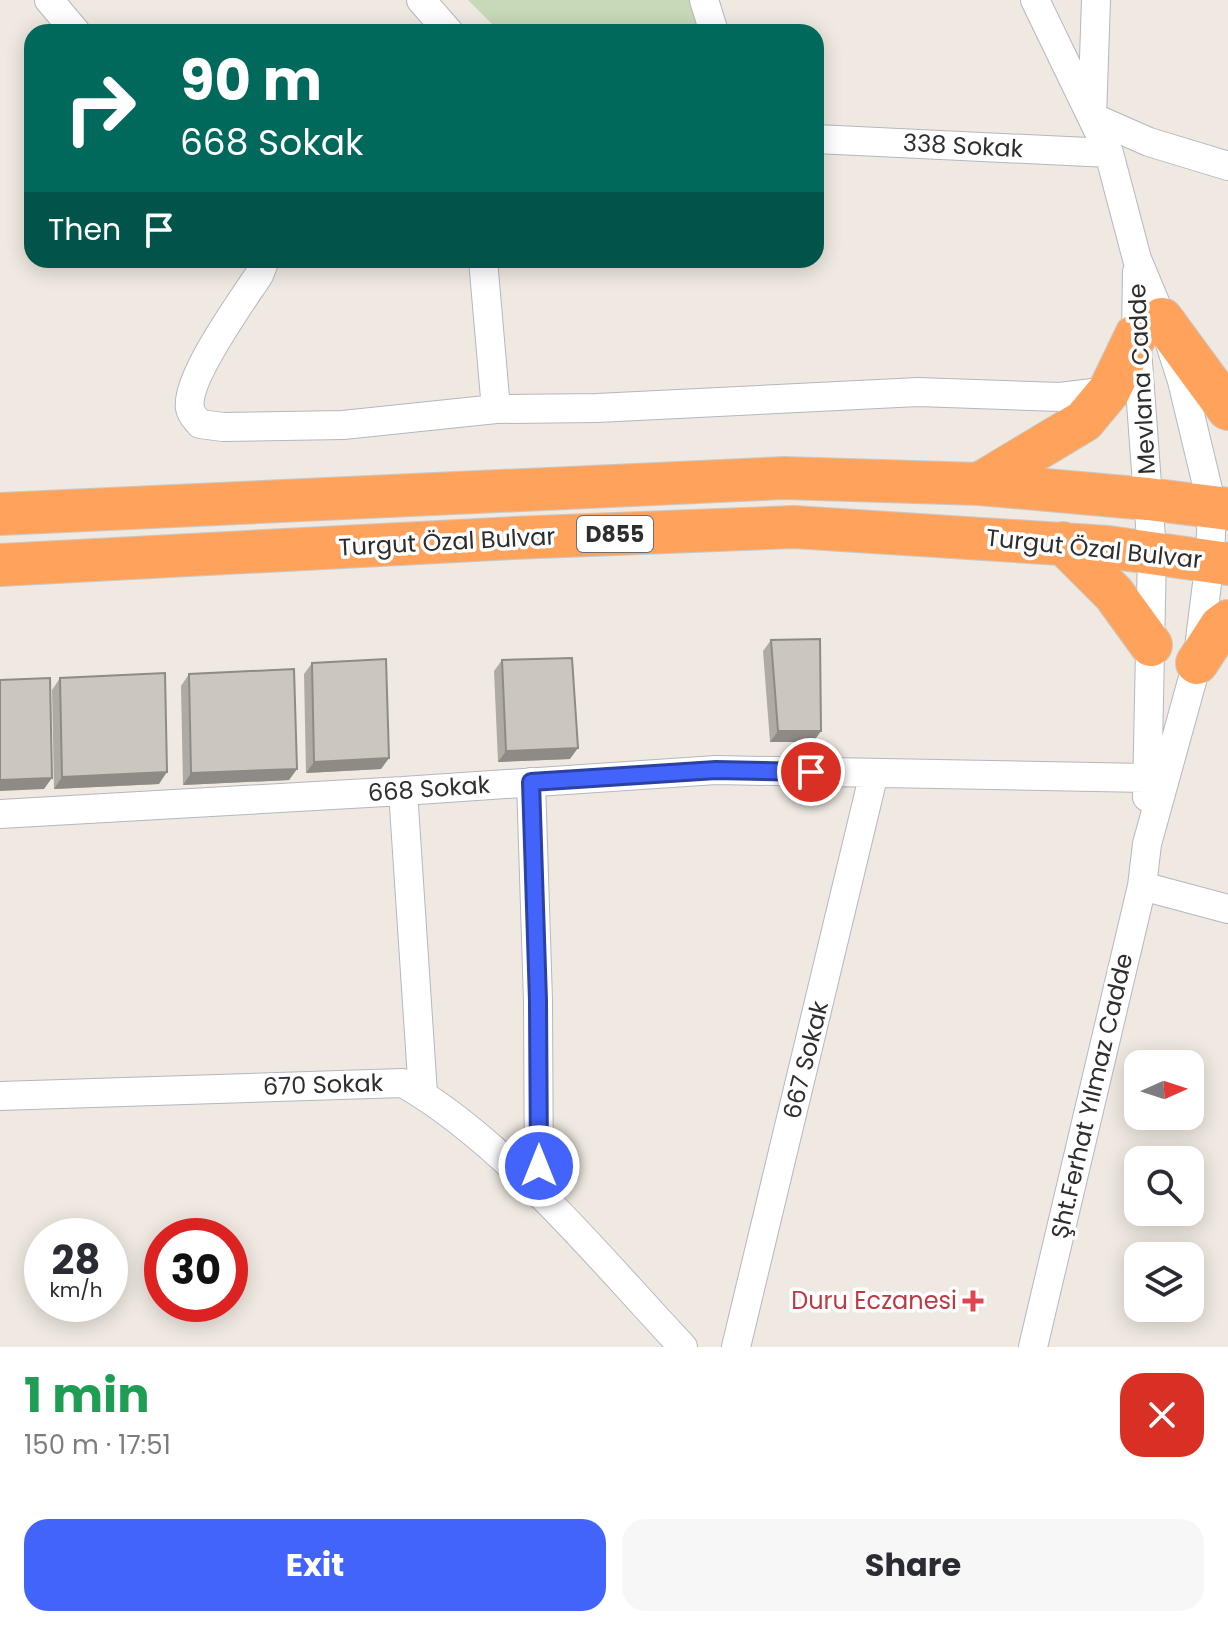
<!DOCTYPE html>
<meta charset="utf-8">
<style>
body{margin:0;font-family:Poppins,sans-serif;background:#f7f7f7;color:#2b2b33;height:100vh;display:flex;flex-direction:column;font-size:30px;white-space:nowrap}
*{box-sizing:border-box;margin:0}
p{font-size:26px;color:#7c7c81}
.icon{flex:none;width:44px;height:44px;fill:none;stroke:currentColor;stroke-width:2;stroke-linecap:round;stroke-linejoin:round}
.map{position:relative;height:1347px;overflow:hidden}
.drawer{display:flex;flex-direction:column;background:#fff;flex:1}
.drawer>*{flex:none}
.guide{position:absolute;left:24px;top:24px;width:800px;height:244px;border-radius:24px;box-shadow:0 4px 20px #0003;background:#00695c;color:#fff;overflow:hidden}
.needle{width:52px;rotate:87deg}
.tools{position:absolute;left:1124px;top:1050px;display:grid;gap:16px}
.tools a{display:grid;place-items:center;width:80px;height:80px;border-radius:16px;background:#fff;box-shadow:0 4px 20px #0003;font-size:40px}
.speed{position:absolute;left:24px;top:1218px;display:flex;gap:16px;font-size:40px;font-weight:700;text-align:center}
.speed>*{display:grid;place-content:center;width:104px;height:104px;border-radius:50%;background:#fff;box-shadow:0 4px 20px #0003;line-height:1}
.speed small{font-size:20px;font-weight:400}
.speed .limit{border:12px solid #d22;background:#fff;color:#111}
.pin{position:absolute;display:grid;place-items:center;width:68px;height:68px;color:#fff;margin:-34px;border:4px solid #fff;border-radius:50%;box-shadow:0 2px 8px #0007}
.me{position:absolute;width:88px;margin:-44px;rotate:0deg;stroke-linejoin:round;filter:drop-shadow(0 0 6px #0008)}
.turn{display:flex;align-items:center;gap:28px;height:168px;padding:0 24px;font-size:36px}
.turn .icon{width:104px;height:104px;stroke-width:2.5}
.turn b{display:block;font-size:56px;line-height:68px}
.then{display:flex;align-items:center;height:76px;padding:0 24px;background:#0003;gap:16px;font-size:30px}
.round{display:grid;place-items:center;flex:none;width:84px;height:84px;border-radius:24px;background:#f7f7f7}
.head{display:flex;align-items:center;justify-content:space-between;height:136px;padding:0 24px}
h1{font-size:48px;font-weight:700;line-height:60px;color:#1e9e55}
.action{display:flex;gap:16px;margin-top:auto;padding:16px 24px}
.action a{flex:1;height:92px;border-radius:24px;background:#4264fb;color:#fff;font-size:32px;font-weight:700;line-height:92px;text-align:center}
.action a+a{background:#f7f7f7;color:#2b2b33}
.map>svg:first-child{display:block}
.cemetery{fill:#c8d9b8}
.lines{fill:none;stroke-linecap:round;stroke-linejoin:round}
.minor-casing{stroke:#b4b7c1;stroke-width:30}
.highway-casing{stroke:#c9c9c9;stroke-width:44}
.minor{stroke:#fff;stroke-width:28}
.highway{stroke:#ffa35c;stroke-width:42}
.wall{fill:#afaba4}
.shaded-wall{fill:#8e8b86}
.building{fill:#cbc7bf;stroke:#8e8b86;stroke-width:2}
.route-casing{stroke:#2b41a3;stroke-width:20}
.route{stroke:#4264fb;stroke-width:14}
.health-dot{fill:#e0444e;stroke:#fff;stroke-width:3}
.labels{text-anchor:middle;stroke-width:7;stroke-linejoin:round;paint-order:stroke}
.shield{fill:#fff;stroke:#6d6d6d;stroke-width:2}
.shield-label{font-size:22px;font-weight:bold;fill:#2e2e2e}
.street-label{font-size:24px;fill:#2e2e2e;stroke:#fff}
.health-label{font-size:24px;fill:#be3a42;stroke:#fff;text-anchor:end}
</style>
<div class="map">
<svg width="1228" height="1347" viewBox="0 0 1228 1347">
<rect width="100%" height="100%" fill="#efe9e1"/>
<path class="cemetery" d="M468,0H692L701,32H500Z"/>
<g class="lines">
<defs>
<path id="minor" d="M49,0L76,32
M421,0L449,32
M704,0L714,32
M1096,0L1092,117L1149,142L1228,166
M816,139L1109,153
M265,260L259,275C242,301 185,379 190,408C191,415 196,419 200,424L223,427L343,425L496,409L597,408L918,392L1060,397L1109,391
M483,260L496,409
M1137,272L1136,335L1152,552L1147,797
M531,782L538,1001L539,1194
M403,791L423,1094
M0,814L403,791L716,770L1146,778
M1142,886L1228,909
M0,1096L403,1083C506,1142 601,1260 683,1347
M736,1347L874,773
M1033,1347L1142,886L1147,844L1197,663L1210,560L1212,506L1182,381L1162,319L1137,259L1109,153L1035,0"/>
<path id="highway" d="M1162,319L1228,409
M979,484L1084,421L1109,391L1136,335
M0,514L784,478L979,484L1148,499L1228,509
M1063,543L1114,594L1151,645
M0,565L513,538L794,527L1108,547L1228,564
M1197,663L1221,626L1228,621"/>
</defs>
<use href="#minor" class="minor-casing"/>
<use href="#highway" class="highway-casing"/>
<use href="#minor" class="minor"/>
<use href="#highway" class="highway"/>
</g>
<path class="wall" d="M771,640L821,731L813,742H770L763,651Z
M502,660L570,759L498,762L494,671Z
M312,663L389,758L381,769L306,773L304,674Z
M189,674L297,769L289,780L183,785L181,686Z
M60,678L159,784L54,789L52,690Z"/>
<path class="shaded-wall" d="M778,731H821L813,742H770Z
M578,748L570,759L498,762L506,751Z
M389,758L381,769L306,773L314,762Z
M297,769L289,780L183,785L191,773Z
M167,772L159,784L54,789L62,777Z
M52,778L44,789L0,791V780Z"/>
<path class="building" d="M820,639L821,731H778L771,640Z
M572,658L578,748L506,751L502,660Z
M386,659L389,758L314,762L312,663Z
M294,669L297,769L191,773L189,674Z
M165,673L167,772L62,777L60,678Z
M50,678L52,778L0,780V680Z"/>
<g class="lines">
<defs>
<path id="route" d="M539,1166L538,1001L531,782L716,770L811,772"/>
</defs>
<use href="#route" class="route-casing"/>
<use href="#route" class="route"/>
</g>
<path class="health-dot" d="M969 1289h8v8h8v8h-8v8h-8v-8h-8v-8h8z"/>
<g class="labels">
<rect class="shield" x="577" y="516" width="76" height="36" rx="6"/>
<g class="shield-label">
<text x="615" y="542">D855</text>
</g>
<g class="street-label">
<text transform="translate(963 146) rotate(3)" y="8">338 Sokak</text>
<text transform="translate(1142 379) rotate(-93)" y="8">Mevlana Cadde</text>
<text transform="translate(447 542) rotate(-3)" y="8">Turgut Özal Bulvar</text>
<text transform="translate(1094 549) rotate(6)" y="8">Turgut Özal Bulvar</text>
<text transform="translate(429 789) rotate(-4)" y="8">668 Sokak</text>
<text transform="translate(806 1060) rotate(-76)" y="8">667 Sokak</text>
<text transform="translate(323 1085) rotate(-2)" y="8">670 Sokak</text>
<text transform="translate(1092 1096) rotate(-77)" y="8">Şht.Ferhat Yılmaz Cadde</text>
</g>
<g class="health-label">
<text x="957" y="1309">Duru Eczanesi</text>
</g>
</g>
</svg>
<div class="tools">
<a><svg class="needle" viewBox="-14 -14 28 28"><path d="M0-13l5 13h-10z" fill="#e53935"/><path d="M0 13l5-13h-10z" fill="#7c7c81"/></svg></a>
<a><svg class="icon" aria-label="search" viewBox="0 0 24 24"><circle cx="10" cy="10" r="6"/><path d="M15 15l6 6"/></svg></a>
<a><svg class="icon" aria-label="layers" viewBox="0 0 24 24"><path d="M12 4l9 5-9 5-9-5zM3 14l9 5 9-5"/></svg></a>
</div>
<div class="speed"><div>28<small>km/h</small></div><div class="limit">30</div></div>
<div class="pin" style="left:811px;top:772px;background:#d93025"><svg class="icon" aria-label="arrive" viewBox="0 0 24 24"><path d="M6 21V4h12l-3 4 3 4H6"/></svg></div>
<svg class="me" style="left:539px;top:1166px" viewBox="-20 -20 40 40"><circle r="17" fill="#4264fb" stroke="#fff" stroke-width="3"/><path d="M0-11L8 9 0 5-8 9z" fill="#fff"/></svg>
<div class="guide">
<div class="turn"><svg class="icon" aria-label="right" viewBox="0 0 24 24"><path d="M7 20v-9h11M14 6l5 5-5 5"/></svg><div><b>90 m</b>668 Sokak</div></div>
<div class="then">Then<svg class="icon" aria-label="arrive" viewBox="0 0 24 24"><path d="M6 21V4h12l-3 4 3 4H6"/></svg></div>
</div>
</div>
<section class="drawer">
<div class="head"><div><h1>1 min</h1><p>150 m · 17:51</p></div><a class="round" style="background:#d93025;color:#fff"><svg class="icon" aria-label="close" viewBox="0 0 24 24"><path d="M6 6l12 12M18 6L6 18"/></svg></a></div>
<div class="action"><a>Exit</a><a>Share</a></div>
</section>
